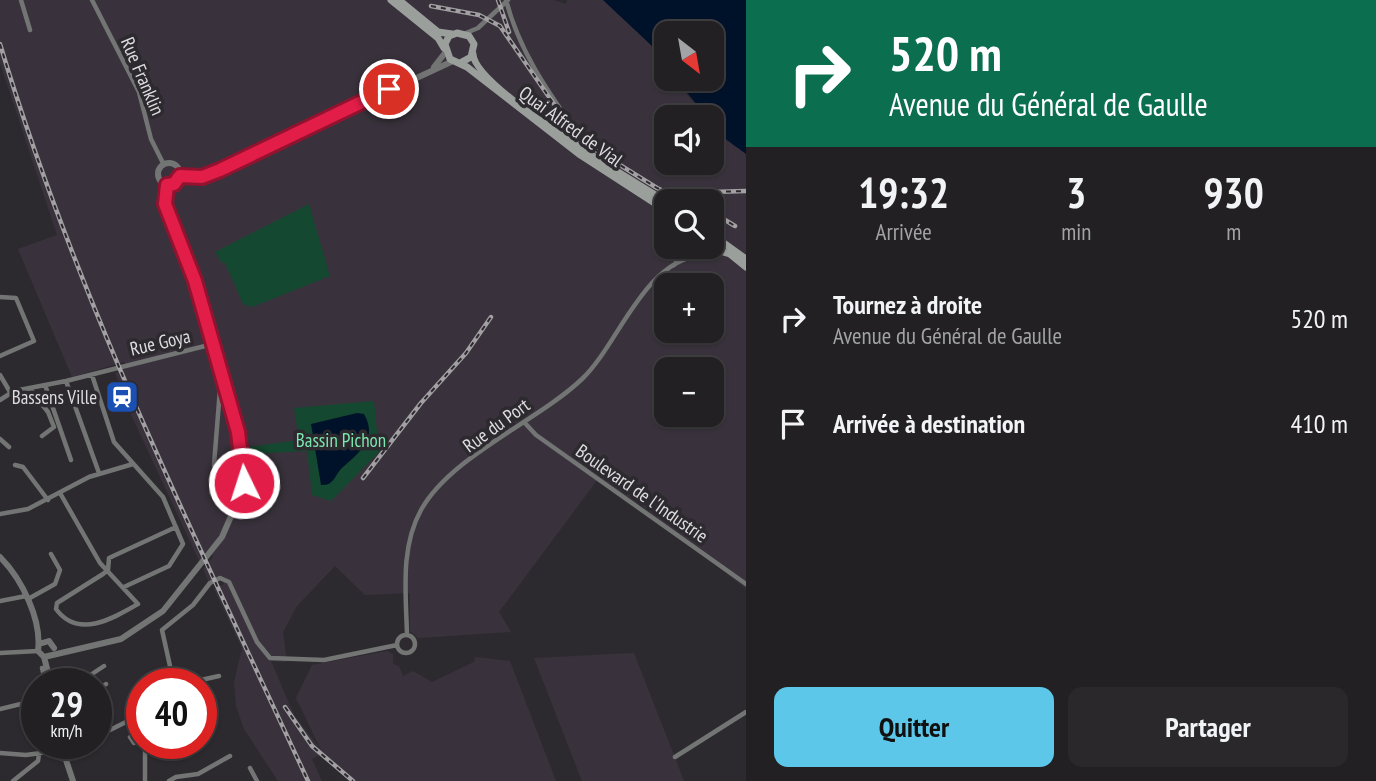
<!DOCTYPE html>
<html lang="fr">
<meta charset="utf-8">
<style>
body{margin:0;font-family:"PT Sans Narrow",sans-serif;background:#2a282b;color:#f1f3f6;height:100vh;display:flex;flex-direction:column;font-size:26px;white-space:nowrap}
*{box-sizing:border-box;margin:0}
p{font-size:23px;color:#a2a3a6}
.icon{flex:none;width:38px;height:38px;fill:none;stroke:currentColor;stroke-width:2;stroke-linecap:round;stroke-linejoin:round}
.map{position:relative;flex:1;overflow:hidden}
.sheet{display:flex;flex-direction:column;background:#222023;width:630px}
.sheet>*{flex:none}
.guide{background:#0b6e4f;color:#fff;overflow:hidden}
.needle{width:46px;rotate:149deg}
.tools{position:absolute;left:654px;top:21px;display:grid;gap:14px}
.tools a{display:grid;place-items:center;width:70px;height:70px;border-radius:14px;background:#222023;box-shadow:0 2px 5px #0004,0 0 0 2px #3f3e41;font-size:35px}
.speed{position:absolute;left:21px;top:668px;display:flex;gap:14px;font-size:35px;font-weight:700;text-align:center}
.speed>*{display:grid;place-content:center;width:91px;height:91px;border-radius:50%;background:#222023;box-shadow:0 2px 5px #0004,0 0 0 2px #3f3e41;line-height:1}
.speed small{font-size:18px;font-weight:400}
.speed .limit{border:10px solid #d22;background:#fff;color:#111}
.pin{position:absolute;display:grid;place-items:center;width:60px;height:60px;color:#fff;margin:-30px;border:4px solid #fff;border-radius:50%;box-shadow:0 2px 7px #0007}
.me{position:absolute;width:77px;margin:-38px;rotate:356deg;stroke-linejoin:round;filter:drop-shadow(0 0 5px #0008)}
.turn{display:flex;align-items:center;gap:24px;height:147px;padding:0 28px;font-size:32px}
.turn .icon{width:91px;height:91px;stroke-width:2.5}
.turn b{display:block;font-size:49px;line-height:60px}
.eta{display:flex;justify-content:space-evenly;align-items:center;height:119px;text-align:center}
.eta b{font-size:42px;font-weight:800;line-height:49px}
.cta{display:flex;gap:14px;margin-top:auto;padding:14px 28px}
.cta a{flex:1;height:80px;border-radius:14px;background:#5cc7e8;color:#111;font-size:28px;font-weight:800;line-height:80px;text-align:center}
.cta a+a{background:#2a282b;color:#f1f3f6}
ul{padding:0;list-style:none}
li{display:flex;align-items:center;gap:21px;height:105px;padding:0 28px}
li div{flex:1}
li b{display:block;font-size:26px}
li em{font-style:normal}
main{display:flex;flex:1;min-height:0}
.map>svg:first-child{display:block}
.built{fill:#39323c;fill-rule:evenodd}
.green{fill:#154830}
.water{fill:#00122a}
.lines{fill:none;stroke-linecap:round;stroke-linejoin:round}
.minor{stroke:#737574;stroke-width:4.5}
.tertiary{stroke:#737574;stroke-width:6}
.secondary{stroke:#9b9f9c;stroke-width:7}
.rail-casing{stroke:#a2a0a3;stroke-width:4.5}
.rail{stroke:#2d2a2f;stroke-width:2;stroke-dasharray:5;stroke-linecap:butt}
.route-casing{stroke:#92132f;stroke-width:18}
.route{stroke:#e11d48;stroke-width:12}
.labels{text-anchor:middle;stroke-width:7;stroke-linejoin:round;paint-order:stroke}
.street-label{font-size:19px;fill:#dedcdf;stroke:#2d2a2f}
.poi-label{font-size:19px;fill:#dedcdf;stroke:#2d2a2f;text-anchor:end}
.park-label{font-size:19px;fill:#7ce7af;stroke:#2d2a2f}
</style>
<main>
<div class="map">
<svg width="746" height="781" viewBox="0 0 746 781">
<rect width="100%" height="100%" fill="#2d2a2f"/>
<path class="built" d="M0,0H554L566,4L567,0H603L667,60V79H674L706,117H667V163H712V125L746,154V589L643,507L598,479L499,612L511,632L418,638L410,631V593L365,595L335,566L297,606L283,632L287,662L271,661L294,715L321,750L296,698L312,665L387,651L393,654V664L399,666L403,676L413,671L432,682L474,662L475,657L510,661L556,781H349L320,755L312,759L322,781H278L244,729L236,706L234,682L242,648L214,589L224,584L221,576L208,581L203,569L213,557L209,548L199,561L129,410L120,408L128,405L115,373L127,368L124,362L72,377L18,249L57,235L0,63ZM667,201H712V247H667ZM667,285H712V331H667ZM667,369H712V415H667Z
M634,653L684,781H582L534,658Z"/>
<path class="green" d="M309,204L330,276L252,307L243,304L225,263H222L215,252Z
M374,401L379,452L331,501L312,495L307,451L250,454L249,447L299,440L294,408Z"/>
<path class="water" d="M603,0H746V154C735,145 712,133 712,117H707L676,79H712V33H667V60Z
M357,413L364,414C379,440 357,454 341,469C334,477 333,486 321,485L311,424Z"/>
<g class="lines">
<path class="minor" d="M21,0L30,30
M92,0L139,92L151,139L164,165
M506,0C519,50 546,89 575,130
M466,33L478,28L508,0
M674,265L689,247
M0,297L16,298L34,341L0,356
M0,375L10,392
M92,375L114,442L163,497L183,544L169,566L124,587
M66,381L99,473
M45,385L71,460
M30,389L48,412L54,427L42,436
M0,400L14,391L66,381L213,344
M524,422L536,435L746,584
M0,439L9,447
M15,465L23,467L48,500
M214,465L220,389L224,385
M60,493L100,563L138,604C112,619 78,639 56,609L57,603L103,574L108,570L109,558L176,527
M0,514L28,509L89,477L133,464
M28,599L55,584L60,570L51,554
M0,601L26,596
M407,635C406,593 400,548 421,510C451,456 538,421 582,379C619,344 643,261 702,255
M397 644a9 9 0 1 1 18 0a9 9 0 1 1-18 0Z
M0,653L38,651
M46,684L42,668H46
M77,684L104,666
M174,684L162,630L193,605L210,583L220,578L229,582L257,642L270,658L324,660L397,645
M183,684L219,676
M96,691L106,684
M0,709L37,700
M96,737L142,714
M130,737L134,743L142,739
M70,749L84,744
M0,753L26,755L56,751
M675,757L746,712
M250,768L257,781
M13,781L38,761L39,754
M145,781V744
M169,781L176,777L198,774L230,756"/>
<path class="tertiary" d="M434,67L445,53
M158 174a11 11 0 1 1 22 0a11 11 0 1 1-22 0Z
M180,176L211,174L453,61
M0,557C22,579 42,620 38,651L44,657L51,684
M39,644L49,641L54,648
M44,657L121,639L163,611L222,537L242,491L243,460L238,432L195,281L165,204L168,185
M60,744L56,751L62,758L70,751L66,744
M65,757L73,781"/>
<path class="secondary" d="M391,0L438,38L444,48
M399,0L438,32L452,34
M473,54C474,87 634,182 667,202
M460,63L471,57L474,44L469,36L457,33L449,36L445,44L450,59L467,67L579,154L667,211
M721,241L746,259
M692,247L706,256L717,250L721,237L712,226
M717,250L730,254L746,267"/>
<defs>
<path id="rail" d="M498,0L509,32
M431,6L479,15L500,26L578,139L657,188L686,201
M0,44C77,300 196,539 308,781
M676,193L746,191
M712,212L735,226
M363,478L421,403L466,353L491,317
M285,707L312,746L353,781"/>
</defs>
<use href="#rail" class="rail-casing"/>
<use href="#rail" class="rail"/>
</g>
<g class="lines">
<defs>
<path id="route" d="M244,483L238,432L195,281L165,204L167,185L174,184L180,176L202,177L220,170L389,89"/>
</defs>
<use href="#route" class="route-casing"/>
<use href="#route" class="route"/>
</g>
<defs>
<symbol id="station-square" viewBox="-11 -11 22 22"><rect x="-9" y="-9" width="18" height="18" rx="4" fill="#1a4fb4" stroke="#2d2a2f"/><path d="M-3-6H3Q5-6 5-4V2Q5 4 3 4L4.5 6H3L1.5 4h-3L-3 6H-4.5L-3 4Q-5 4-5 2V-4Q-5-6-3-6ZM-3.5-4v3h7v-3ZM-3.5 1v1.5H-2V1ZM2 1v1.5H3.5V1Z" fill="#fff"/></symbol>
</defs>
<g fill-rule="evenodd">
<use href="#station-square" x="103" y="378" width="38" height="38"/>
</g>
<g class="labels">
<g class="street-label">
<text transform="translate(143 76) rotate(67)" y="7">Rue Franklin</text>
<text transform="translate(571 126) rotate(36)" y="7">Quai Alfred de Vial</text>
<text transform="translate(160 342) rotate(-13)" y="7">Rue Goya</text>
<text transform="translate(496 425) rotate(-36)" y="7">Rue du Port</text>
<text transform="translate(642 493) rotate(35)" y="7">Boulevard de l'Industrie</text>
</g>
<g class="poi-label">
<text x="97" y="404">Bassens Ville</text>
</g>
<g class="park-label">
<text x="341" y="447">Bassin Pichon</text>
</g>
</g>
</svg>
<div class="tools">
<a><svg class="needle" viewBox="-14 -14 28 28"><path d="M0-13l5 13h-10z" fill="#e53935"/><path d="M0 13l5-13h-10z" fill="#a2a3a6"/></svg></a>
<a><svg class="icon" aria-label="sound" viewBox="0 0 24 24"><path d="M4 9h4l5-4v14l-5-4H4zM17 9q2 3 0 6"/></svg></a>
<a><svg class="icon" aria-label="search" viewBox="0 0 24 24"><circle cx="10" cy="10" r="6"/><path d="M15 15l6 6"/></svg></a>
<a>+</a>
<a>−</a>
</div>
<div class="speed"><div>29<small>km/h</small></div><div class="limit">40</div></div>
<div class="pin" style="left:389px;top:89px;background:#d93025"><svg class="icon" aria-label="arrive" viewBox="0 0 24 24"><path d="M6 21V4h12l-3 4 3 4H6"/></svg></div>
<svg class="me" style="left:244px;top:483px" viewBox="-20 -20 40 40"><circle r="17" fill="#e11d48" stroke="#fff" stroke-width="3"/><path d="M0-11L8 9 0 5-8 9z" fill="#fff"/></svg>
</div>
<section class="sheet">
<div class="guide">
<div class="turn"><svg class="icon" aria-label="right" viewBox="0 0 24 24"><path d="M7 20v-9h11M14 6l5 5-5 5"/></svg><div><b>520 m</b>Avenue du Général de Gaulle</div></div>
</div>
<div class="eta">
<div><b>19:32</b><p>Arrivée</p></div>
<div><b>3</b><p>min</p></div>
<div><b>930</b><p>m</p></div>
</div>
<ul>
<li><svg class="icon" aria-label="right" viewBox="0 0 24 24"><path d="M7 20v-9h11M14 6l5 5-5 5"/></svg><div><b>Tournez à droite</b><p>Avenue du Général de Gaulle</p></div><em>520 m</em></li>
<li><svg class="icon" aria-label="arrive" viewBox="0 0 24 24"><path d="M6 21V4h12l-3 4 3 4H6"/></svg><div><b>Arrivée à destination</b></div><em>410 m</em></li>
</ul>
<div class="cta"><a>Quitter</a><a>Partager</a></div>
</section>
</main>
